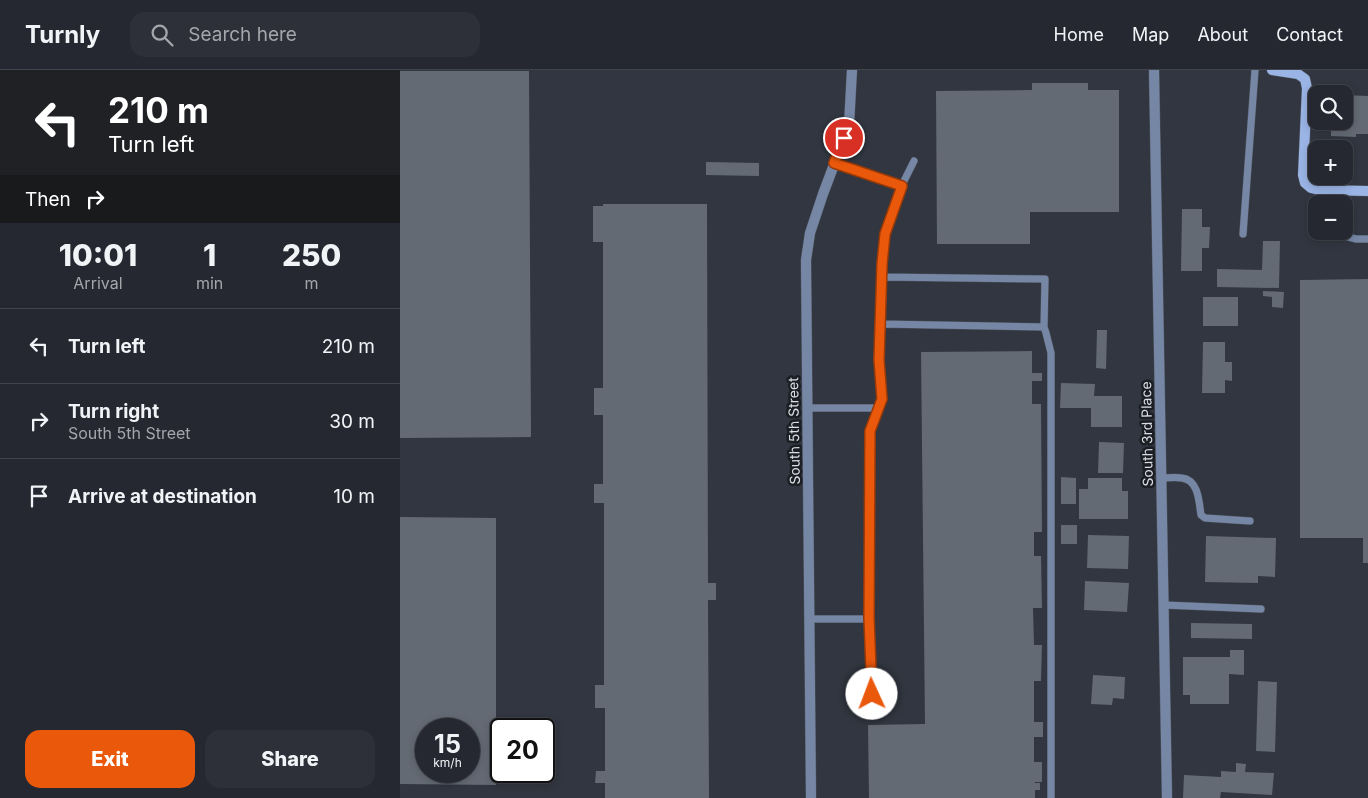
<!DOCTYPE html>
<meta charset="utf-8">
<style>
body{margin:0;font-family:Inter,sans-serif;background:#2d3038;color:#f1f3f6;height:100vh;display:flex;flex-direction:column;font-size:19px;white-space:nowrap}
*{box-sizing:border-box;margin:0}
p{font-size:16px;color:#a3a6ab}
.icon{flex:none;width:28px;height:28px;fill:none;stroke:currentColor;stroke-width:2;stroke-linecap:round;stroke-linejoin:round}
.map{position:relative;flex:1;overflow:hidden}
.side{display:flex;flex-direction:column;background:#252830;width:400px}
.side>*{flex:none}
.banner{background:#202124;color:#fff;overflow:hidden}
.tools{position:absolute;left:908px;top:15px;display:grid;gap:10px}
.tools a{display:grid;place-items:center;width:45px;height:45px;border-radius:10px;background:#252830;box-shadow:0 2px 8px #0003,0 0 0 1px #42444c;font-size:25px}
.speed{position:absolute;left:15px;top:648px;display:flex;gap:10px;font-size:25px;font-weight:700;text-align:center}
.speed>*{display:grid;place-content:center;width:65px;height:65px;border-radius:50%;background:#252830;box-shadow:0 2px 8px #0003,0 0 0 1px #42444c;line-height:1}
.speed small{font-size:12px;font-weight:400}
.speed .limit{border:2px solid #111;border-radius:8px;background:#fff;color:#111}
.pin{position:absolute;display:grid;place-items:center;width:42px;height:42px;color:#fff;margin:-21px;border:2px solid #fff;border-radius:50%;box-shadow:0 1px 5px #0007}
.me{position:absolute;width:55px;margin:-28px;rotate:358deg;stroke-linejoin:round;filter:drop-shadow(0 0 4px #0008)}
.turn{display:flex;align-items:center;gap:18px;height:105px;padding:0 25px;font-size:22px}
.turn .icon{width:65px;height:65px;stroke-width:2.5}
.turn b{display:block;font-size:35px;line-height:42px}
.then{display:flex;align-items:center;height:48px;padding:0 25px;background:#0003;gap:10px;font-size:19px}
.eta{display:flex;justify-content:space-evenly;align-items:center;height:85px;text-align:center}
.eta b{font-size:30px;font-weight:800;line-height:35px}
.action{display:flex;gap:10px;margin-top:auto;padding:10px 25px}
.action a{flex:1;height:58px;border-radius:15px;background:#ea580c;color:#fff;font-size:20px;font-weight:800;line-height:58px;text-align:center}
.action a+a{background:#2d3038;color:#f1f3f6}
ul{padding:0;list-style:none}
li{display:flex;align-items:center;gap:15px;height:75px;padding:0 25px;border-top:1px solid #42444c}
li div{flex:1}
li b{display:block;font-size:19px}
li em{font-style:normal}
header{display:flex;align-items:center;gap:30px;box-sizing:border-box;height:70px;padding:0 25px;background:#252830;border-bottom:1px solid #42444c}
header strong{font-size:24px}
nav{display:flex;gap:28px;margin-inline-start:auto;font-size:18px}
.search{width:350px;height:45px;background:#2d3038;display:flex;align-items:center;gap:12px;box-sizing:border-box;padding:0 18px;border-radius:15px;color:#a3a6ab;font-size:19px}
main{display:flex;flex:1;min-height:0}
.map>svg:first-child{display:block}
.building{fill:#646a74;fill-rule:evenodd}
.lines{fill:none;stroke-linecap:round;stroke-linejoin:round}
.lane-casing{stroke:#50545e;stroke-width:8}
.street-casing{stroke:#50545e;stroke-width:11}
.secondary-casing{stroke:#50545e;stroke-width:11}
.lane{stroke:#7687a6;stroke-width:7}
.street{stroke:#7687a6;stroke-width:10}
.secondary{stroke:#9ab4e5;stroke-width:10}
.route-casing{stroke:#983908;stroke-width:12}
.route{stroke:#ea580c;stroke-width:9}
.labels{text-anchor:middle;stroke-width:5;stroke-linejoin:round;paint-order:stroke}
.street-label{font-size:14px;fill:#dbdee4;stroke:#1b1e22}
</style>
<header>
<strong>Turnly</strong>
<div class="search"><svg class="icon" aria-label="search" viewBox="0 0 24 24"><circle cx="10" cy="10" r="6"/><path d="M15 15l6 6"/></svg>Search here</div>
<nav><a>Home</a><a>Map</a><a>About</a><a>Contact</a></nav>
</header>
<main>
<section class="side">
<div class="banner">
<div class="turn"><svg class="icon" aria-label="left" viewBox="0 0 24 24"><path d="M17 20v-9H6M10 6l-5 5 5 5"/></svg><div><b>210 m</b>Turn left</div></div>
<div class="then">Then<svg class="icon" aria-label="right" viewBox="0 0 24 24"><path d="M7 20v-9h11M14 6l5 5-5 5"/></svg></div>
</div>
<div class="eta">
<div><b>10:01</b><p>Arrival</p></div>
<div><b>1</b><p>min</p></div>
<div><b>250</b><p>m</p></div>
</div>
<ul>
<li><svg class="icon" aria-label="left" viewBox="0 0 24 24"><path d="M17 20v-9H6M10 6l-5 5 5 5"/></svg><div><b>Turn left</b></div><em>210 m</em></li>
<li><svg class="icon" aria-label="right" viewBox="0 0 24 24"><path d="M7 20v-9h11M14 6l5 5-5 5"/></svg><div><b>Turn right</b><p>South 5th Street</p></div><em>30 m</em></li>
<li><svg class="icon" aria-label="arrive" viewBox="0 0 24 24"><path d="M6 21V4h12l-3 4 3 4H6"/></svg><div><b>Arrive at destination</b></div><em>10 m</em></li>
</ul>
<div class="action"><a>Exit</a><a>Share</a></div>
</section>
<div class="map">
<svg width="968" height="728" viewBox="0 0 968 728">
<rect width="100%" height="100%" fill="#313640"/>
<path class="building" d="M0,1H129L131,367L0,368Z
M632,13H688V20H719V142H630V174H537L536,21L632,20Z
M944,25L968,26V64H956V67L931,66V51H944Z
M306,92L359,93V106L306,105Z
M203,134H307L308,513H316V530H308L309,728H205V713H195L196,701H205V638H195V615H204V433H194V414H203V345H194V318H203V172H193V136H203Z
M782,139H802V157H810L809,178H802V201H781Z
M863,171H880L879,218L817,217V199L862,200Z
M968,209V493H963V468H900V210Z
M863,221L884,222L883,238L872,237V227L863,226Z
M803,227H838V256H803Z
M697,260H707L706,299L696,298Z
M803,272H825V292H832V311L825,310V323H802Z
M632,281V303H642V311H632V334H641L642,462H634V486H641L642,538H633L634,575H642L641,611H634V652H643V667H634V692H642V712H635V713H640V720H635V728H469L468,655L525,654L521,282Z
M661,313L695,314L694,326H722V357H691V338H660Z
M699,372L724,373L723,403H698Z
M661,407L676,408V434H661Z
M688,408H722V421H728V449H679V419H688Z
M0,447L96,448V715L0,714ZM26,659H69V701H26Z
M661,455H677V474H661Z
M688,465L729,466L728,499L687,498Z
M806,466L876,468L875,507L858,506V513L805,512Z
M685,511L729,513L727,542L684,540Z
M791,553L852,554V569L791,568Z
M830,580H844V605L829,604V634H790V625H783V587H830Z
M693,605L725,607L724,629L713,628L712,635L691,634Z
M858,611L877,612L875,682L856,681Z
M836,693L846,694L845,702L874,703L872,725L821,722L820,728H783L784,705L821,707V701L836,702Z"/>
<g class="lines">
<defs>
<path id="lane" d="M434,93L502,116
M918,134L919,120
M931,161L933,163L956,169H968
M843,164L855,0
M482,207L645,209L644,257
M481,254L482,194L485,163L500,119L514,91
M407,338H478
M761,408C768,408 775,407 782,408C799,410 799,433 801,445L805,448L850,451
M764,535L861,539
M409,549H469
M473,642L469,544V361L482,329L479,290L481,254L644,257L646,263L651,283V728"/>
<path id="street" d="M754,0L767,728
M411,728L406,190L410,163L423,124L449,55L452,0"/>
<path id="secondary" d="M872,0L898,4L905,9L907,18L903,105L905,113L911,118L919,120L968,121"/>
</defs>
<use href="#lane" class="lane-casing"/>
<use href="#street" class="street-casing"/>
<use href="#secondary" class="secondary-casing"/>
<use href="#lane" class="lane"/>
<use href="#street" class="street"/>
<use href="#secondary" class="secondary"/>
</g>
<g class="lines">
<defs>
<path id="route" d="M444,68L434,93L502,116L485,164L482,194L479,290L482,329L470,361L469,548L472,624"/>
</defs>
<use href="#route" class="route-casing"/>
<use href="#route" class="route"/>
</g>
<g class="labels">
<g class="street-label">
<text transform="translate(394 361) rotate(-91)" y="5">South 5th Street</text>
<text transform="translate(747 364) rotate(-91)" y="5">South 3rd Place</text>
</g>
</g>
</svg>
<div class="tools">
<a><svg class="icon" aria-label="search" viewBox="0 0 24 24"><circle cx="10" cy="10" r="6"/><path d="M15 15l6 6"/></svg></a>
<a>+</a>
<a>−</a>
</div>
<div class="speed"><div>15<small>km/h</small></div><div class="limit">20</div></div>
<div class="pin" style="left:444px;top:68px;background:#d93025"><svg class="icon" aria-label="arrive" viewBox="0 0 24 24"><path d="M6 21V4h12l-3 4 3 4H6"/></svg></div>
<svg class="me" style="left:472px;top:624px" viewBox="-20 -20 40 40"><circle r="19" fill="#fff"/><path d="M0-13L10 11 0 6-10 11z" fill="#ea580c"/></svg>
</div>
</main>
